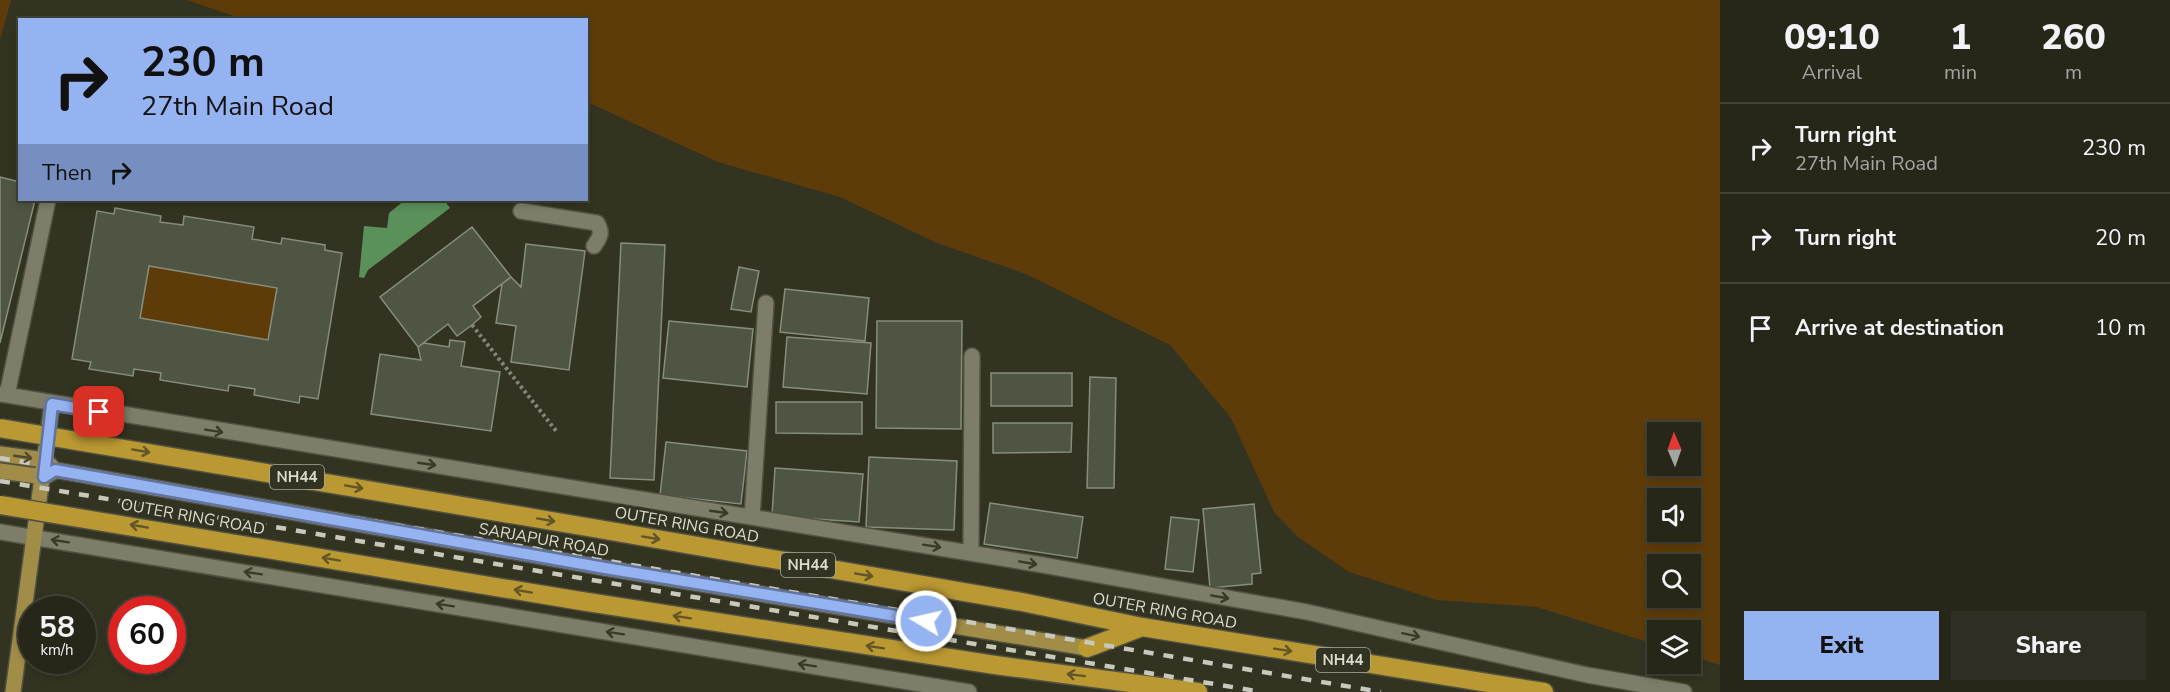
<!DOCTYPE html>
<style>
body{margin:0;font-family:"Nunito Sans",sans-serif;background:#2e2e22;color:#f1f3f6;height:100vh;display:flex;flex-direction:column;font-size:22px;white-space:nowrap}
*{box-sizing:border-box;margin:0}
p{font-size:20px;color:#a4a5a2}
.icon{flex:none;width:33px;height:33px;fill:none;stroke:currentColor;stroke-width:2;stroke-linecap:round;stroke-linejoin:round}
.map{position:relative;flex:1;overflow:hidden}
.side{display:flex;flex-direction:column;background:#262619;width:450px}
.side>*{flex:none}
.banner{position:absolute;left:18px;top:18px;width:570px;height:183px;border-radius:0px;box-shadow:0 3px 9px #0003,0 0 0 2px #424338;background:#95b2f1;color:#111;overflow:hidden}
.needle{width:39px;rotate:358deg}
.buttons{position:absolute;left:1647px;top:422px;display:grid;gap:12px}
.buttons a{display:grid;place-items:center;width:54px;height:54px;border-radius:0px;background:#262619;box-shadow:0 3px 9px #0003,0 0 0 2px #424338;font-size:30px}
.speed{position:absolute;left:18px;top:596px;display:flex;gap:12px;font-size:30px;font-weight:700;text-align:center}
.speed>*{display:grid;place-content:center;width:78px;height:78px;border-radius:50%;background:#262619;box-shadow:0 3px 9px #0003,0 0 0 2px #424338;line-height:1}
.speed small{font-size:15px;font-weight:400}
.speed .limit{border:9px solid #d22;background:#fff;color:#111}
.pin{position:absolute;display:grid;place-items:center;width:51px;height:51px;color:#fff;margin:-26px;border-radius:12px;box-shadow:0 3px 9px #0006}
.me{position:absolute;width:66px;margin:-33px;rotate:279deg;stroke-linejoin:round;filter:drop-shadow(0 0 4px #0008)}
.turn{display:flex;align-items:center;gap:21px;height:126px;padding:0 24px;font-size:27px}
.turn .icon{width:78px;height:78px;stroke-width:2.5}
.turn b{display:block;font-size:42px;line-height:51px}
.then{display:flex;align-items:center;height:57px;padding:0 24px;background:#0003;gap:12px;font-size:22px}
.eta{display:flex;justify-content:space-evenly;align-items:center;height:102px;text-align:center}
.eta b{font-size:36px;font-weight:800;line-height:42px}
.action{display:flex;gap:12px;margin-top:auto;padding:12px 24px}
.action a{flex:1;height:69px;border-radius:0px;background:#95b2f1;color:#111;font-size:24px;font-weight:800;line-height:69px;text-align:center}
.action a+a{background:#2e2e22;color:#f1f3f6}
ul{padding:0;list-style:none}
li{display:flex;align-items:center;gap:18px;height:90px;padding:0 24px;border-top:2px solid #424338}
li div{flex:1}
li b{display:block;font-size:22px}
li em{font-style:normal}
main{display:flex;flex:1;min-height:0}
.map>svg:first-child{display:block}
.green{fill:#5e3c09;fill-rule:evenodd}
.water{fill:#5a9059}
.building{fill:#4e5543;stroke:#868e7b;stroke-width:1.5;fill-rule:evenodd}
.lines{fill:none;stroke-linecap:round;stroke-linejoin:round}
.minor-casing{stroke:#515142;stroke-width:18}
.major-casing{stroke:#515142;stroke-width:18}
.highway-casing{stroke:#515142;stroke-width:21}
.path{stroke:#868678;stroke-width:4;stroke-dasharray:3 3;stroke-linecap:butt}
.minor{stroke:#7d7d69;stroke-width:15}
.major{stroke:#a28d48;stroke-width:15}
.highway{stroke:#ba9832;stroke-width:18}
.rail{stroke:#c8c8bd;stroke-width:4.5;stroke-dasharray:10 10;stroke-linecap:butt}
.highway-bridge-casing{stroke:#515142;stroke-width:21;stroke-linecap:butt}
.highway-bridge{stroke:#ba9832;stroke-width:18}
.oneway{stroke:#3a3a28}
.oneway2{stroke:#625627}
.oneway3{stroke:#4f4a2b}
.route-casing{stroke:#61749d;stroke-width:15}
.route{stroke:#95b2f1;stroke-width:10}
.labels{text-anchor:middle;stroke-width:6;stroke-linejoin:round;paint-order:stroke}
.shield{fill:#333321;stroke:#a9a99d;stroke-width:1.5}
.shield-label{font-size:15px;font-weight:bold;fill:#dcdcd2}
.street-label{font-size:16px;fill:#dcdcd2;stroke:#333321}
</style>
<main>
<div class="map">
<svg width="1720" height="692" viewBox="0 0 1720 692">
<rect width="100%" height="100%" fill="#333321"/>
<path class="green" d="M0,0H11L0,40Z
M187,0H1720V665L1691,656L1690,630H1658L1657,645L1537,607L1437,600L1349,572L1298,537L1274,512L1231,418L1170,345L1026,274L937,243L840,197L718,162L587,102L586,20H245ZM1658,432H1690V465H1658ZM1658,498H1690V531H1658ZM1658,564H1690V597H1658Z
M149,266L277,288L268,340L140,318Z"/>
<path class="water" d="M405,200H444L450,208L368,270L364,278L359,277L364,226L387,228L389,213Z"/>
<path class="building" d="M0,177L20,182V200H35L0,343Z
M115,208L161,216L160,222L183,225L184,216L254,227L252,239L281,244L282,238L325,245V250L342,253L318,399L300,396L299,403L254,395L255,389L229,385L228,391L160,380L161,373L134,369L133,376L89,369L91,362L72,359L97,211L114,214ZM149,266L277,288L268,340L140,318Z
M472,227L511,277L473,306L481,317L472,325L457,336L448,324L418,347L380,297Z
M621,243L665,245L654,480L610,478Z
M526,244L585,251L569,370L511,362L516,326L496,323L502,284L511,277L521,287Z
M739,267L759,271L751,312L731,309Z
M785,289L869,298L865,341L780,332Z
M669,321L753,329L747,387L663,378Z
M877,321H962L961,429L876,428Z
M787,337L871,343L867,394L783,387Z
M450,340L465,342L461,366L500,372L491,431L371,414L380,354L421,360L418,347L424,343L449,347Z
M991,373H1072V406H991Z
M1090,377L1116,378L1114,488H1087Z
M776,402H862V434L776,433Z
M993,423H1072L1071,452L993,453Z
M666,442L747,451L741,504L660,495Z
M869,457L957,461L954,530L866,527Z
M775,468L863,474L859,522L772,516Z
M990,503L1083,517L1077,558L984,544Z
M1254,504L1261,573L1252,574V584L1210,588L1203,509Z
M1171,517L1199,520L1193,572L1165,569Z"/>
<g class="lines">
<defs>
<path id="minor" d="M521,211L597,223C603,233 600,237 594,246
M0,394L1037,564L1307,612L1587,675L1684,692
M7,395L48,200
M752,517L766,303
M0,532L969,692
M971,553L972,356"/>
<path id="major" d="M0,454L45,460L55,470L605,568L1087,648
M0,471L44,477L53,472
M13,692L52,404"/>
<path id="highway" d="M593,528L1022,602L1142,627L1544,692
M581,601L995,665L1198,692
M1087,648L1142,627"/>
</defs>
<use href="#minor" class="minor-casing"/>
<use href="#major" class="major-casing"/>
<use href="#highway" class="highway-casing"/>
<path class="path" d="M472,325L557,432"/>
<use href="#minor" class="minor"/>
<use href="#major" class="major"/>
<use href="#highway" class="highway"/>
<path class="rail" d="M0,458L1381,692
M0,481L1262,692"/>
<defs>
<path id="highway-bridge" d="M0,428L593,528
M0,505L581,601"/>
</defs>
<use href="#highway-bridge" class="highway-bridge-casing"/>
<use href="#highway-bridge" class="highway-bridge"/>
</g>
<defs><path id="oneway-shaft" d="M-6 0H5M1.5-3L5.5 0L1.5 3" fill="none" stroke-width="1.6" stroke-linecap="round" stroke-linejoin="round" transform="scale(1.5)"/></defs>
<g class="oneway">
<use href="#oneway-shaft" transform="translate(214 431) rotate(9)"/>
<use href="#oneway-shaft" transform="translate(427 464) rotate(8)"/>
<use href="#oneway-shaft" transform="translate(719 512) rotate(8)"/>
<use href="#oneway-shaft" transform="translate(60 541) rotate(-171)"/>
<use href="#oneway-shaft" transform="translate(932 546) rotate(9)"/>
<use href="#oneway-shaft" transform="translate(1028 563) rotate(10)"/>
<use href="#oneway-shaft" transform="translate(253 573) rotate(-171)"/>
<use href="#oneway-shaft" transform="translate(1220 597) rotate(10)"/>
<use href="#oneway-shaft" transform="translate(445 605) rotate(-171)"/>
<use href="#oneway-shaft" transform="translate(615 633) rotate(-171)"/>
<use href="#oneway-shaft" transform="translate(1411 635) rotate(12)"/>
<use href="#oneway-shaft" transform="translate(807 665) rotate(-171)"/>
</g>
<g class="oneway2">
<use href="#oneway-shaft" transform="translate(141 451) rotate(10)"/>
<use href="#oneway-shaft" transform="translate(354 487) rotate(10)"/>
<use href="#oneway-shaft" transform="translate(546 520) rotate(10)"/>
<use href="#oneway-shaft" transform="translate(139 526) rotate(-170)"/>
<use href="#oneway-shaft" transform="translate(651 538) rotate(10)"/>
<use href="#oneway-shaft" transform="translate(331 559) rotate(-170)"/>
<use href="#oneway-shaft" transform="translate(864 575) rotate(10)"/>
<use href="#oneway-shaft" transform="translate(523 591) rotate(-170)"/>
<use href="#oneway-shaft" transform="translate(682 617) rotate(-171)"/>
<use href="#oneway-shaft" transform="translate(875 647) rotate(-171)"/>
<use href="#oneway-shaft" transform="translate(1283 650) rotate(9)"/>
<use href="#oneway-shaft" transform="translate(1076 675) rotate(-173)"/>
</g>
<use class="oneway3" href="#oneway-shaft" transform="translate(23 457) rotate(8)"/>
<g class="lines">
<defs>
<path id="route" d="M99,412L52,404L44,477L55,470L605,568L926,621"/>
</defs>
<use href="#route" class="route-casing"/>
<use href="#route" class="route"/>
</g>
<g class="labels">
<g class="shield">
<rect x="270" y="465" width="54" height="24" rx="4.5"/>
<rect x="781" y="553" width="54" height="24" rx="4.5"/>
<rect x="1316" y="648" width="54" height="24" rx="4.5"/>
</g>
<g class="shield-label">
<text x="297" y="482">NH44</text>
<text x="808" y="570">NH44</text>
<text x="1343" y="665">NH44</text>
</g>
<g class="street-label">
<text transform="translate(193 516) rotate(10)" y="6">OUTER RING ROAD</text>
<text transform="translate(687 524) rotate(10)" y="6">OUTER RING ROAD</text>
<text transform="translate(544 539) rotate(10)" y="6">SARJAPUR ROAD</text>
<text transform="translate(1165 610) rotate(10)" y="6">OUTER RING ROAD</text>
</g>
</g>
</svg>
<div class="buttons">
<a><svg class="needle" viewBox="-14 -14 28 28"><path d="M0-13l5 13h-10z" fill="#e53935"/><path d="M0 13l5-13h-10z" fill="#a4a5a2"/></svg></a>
<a><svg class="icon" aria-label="sound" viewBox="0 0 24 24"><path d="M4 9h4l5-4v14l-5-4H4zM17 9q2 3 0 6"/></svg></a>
<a><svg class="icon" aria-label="search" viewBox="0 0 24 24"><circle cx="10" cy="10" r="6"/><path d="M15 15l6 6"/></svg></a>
<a><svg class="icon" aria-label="layers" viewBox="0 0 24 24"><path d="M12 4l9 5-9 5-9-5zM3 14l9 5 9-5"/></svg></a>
</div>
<div class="speed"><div>58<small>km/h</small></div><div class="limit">60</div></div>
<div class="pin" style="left:99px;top:412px;background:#d93025"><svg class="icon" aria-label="arrive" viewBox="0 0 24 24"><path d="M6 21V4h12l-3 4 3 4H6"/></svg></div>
<svg class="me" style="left:926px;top:621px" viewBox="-20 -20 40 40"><circle r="17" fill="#95b2f1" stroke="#fff" stroke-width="3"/><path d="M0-11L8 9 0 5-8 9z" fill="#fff"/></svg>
<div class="banner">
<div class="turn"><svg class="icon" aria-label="right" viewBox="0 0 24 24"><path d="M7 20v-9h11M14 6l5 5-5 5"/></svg><div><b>230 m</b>27th Main Road</div></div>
<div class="then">Then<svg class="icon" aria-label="right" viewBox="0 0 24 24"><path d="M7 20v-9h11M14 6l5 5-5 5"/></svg></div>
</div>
</div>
<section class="side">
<div class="eta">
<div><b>09:10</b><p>Arrival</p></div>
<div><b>1</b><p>min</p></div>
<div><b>260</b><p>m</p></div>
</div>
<ul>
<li><svg class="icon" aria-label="right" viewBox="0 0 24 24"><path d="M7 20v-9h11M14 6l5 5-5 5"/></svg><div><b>Turn right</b><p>27th Main Road</p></div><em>230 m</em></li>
<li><svg class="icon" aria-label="right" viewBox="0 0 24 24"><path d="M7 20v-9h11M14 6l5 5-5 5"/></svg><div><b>Turn right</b></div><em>20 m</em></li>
<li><svg class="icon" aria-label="arrive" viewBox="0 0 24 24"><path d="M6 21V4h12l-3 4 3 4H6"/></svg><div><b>Arrive at destination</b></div><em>10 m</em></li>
</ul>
<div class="action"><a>Exit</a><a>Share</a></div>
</section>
</main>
